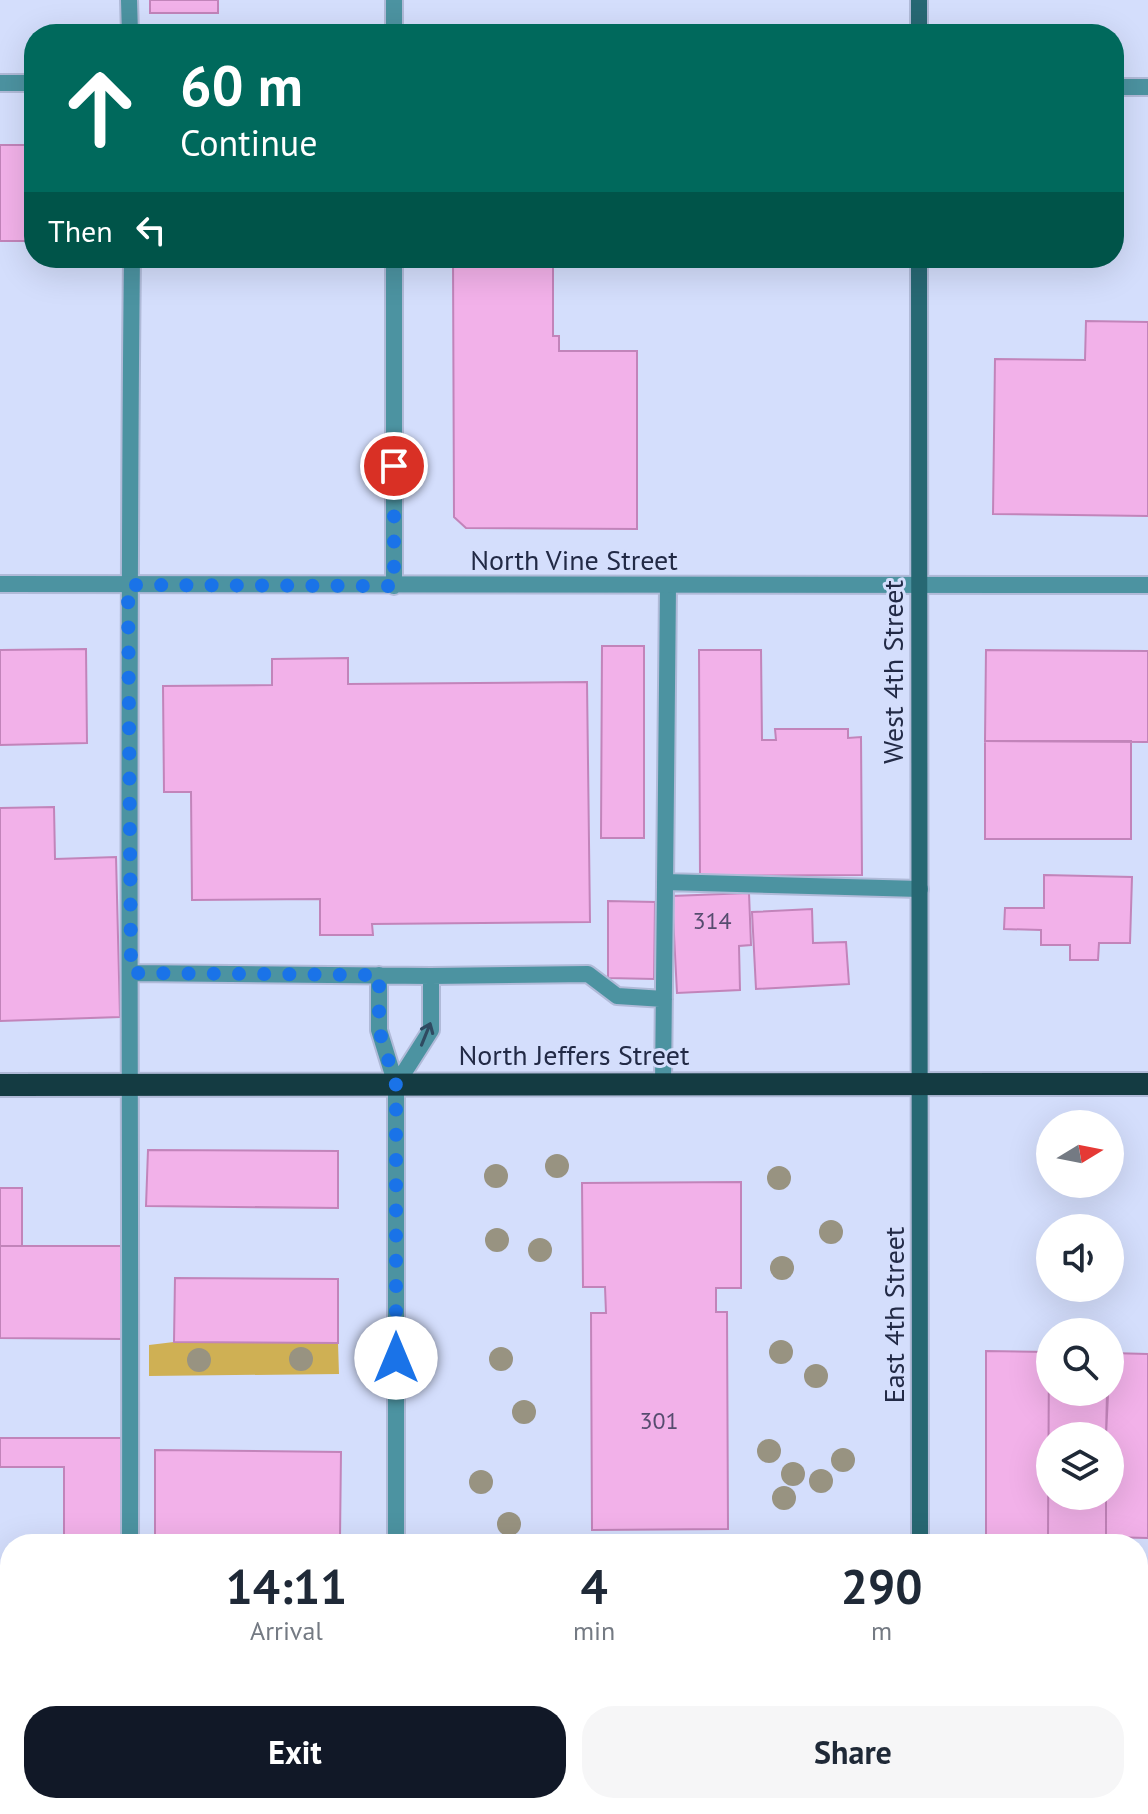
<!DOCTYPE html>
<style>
body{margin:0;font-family:"PT Sans",sans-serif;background:#f6f6f7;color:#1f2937;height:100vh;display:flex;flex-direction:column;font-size:30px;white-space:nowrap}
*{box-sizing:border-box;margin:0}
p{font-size:26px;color:#747a83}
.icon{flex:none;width:44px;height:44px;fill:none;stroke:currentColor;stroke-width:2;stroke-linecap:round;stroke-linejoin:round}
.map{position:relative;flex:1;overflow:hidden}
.details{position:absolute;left:0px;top:1534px;width:1148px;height:280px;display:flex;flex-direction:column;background:#fff;border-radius:32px 32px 0 0;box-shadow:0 8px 32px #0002}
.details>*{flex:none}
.banner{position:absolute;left:24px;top:24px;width:1100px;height:244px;border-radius:32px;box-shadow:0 8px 32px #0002;background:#00695c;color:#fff;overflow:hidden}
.needle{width:52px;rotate:80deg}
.buttons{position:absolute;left:1036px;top:1110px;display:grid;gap:16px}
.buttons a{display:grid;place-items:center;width:88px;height:88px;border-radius:50%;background:#fff;box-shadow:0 8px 32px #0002;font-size:40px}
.pin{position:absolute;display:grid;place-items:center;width:68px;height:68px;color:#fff;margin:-34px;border:4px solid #fff;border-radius:50%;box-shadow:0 2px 8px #0007}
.me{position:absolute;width:88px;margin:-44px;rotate:0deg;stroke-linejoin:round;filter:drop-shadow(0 0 6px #0008)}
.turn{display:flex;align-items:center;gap:28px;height:168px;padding:0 24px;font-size:36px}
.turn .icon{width:104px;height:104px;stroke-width:2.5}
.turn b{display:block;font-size:56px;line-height:68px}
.then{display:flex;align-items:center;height:76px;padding:0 24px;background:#0003;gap:16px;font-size:30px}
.eta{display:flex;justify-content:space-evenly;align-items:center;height:136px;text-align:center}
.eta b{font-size:48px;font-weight:700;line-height:56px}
.button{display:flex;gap:16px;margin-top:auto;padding:16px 24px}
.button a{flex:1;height:92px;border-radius:32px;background:#111827;color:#fff;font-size:32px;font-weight:700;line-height:92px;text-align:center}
.button a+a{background:#f6f6f7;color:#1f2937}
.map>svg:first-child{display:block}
.green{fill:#cfb054}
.building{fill:#f2b1e9;stroke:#c284ba;stroke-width:2}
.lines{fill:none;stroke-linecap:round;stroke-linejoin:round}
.service-casing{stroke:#b0bad8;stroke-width:20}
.minor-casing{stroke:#b0bad8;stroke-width:20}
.secondary-casing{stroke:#b0bad8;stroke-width:20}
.trunk-casing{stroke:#b0bad8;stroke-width:26}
.path{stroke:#919ab7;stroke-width:5;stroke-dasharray:6 4;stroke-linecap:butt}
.service{stroke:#4c93a1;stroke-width:16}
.minor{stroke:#4c93a1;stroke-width:16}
.secondary{stroke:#276873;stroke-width:16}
.trunk{stroke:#143b42;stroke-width:22}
.tree{fill:#989381}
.oneway{stroke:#2f4a61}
.route{stroke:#1a73e8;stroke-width:14;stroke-dasharray:0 25.2}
.labels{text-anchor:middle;stroke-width:6;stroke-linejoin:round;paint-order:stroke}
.number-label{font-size:24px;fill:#564c6f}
.street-label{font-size:28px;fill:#222a46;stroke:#d4defc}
</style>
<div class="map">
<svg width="1148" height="1814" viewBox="0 0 1148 1814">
<rect width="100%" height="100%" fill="#d4defc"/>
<path class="green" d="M174,1342L338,1343L339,1374L149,1376V1345Z"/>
<path class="building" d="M150,0H218V13H150Z
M0,145H34V241H0Z
M453,258H553V336H559V351H637V529L466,528L454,517Z
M1086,321L1148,322V516L993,514L995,359L1085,360Z
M602,646H644V838H601Z
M86,649L87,743L0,745V650Z
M699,650H761L762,740H776L775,729H848V738L861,737L862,875L700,876Z
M986,650L1148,651V742L985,741Z
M348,658V684L587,682L590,922L372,924L373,935H320V899L192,900L191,792H164L163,686L272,685V659Z
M985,741H1131V839H985Z
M54,807L55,859L116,857L120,1017L0,1021V808Z
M1044,875L1132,877L1130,943H1099L1098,960H1070V945H1041V930L1004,929L1005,908H1044Z
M749,893L751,945L739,946L740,990L677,993L672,896Z
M608,901L655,902L654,979L608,978Z
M812,909L813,943L846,942L849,984L756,989L752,912Z
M148,1150L338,1151V1208L146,1206Z
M741,1182V1288H716V1312H727L728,1529L592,1530L591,1313H606L605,1287H583L582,1183Z
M0,1188H22V1246H0Z
M0,1246H121L123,1339L0,1338Z
M175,1278L338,1279V1343L174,1342Z
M986,1351L1049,1352L1048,1537L986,1536Z
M1049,1352L1050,1392H1107L1106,1436H1050V1496H1106V1537H1048Z
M1110,1353L1148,1354V1538L1106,1537V1496H1110V1436H1106Z
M0,1438H121L122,1536H64V1467H0Z
M155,1450L341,1452L340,1538L155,1536Z
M0,1651L10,1652V1804H95L97,1814H0Z
M1138,1654H1146L1147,1770H1138Z
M1146,1654H1148L1147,1770Z
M1138,1770H1148V1814H979V1804H1138Z"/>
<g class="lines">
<defs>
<path id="service" d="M129,0L130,34
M665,882L920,889
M131,973L431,976L588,974L617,996L664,999
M379,975V1030L396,1085
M396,1085L431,1030V976
M663,1085L668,586
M130,1544C131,1115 127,687 132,258
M478,1814L516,1807L518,1804"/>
<path id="minor" d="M394,0V34
M0,83H34
M1114,87H1148
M394,258V586
M0,584L1148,585
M396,1544V1085
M1138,1587H1148
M0,1593H10
M394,1814L395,1804"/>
<path id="secondary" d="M919,0V34
M919,258L920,1544
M920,1804V1814"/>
<path id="trunk" d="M0,1085L1148,1084"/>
</defs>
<use href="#service" class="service-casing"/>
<use href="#minor" class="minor-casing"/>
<use href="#secondary" class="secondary-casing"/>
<use href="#trunk" class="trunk-casing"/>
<path class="path" d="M552,1814V1806L829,1804"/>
<use href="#service" class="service"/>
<use href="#minor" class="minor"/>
<use href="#secondary" class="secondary"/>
<use href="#trunk" class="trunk"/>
</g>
<g class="tree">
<circle cx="557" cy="1166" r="12"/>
<circle cx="496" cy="1176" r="12"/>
<circle cx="779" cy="1178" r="12"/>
<circle cx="831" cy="1232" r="12"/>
<circle cx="497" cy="1240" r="12"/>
<circle cx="540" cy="1250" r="12"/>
<circle cx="782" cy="1268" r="12"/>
<circle cx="781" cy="1352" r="12"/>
<circle cx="301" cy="1359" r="12"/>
<circle cx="501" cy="1359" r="12"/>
<circle cx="199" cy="1360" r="12"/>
<circle cx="816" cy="1376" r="12"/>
<circle cx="524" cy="1412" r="12"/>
<circle cx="769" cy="1451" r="12"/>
<circle cx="843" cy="1460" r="12"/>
<circle cx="793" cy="1474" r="12"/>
<circle cx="821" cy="1481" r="12"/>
<circle cx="481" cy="1482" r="12"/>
<circle cx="784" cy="1498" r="12"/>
<circle cx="509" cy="1524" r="12"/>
</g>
<defs><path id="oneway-shaft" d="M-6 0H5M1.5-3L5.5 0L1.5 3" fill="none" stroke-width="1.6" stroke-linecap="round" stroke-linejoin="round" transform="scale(2)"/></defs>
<use class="oneway" href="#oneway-shaft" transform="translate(426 1034) rotate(-68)"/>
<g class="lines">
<path class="route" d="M394,466V586L128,585L131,973L379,975V1030L396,1085V1358"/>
</g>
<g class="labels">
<g class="number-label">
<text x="712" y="929">314</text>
<text x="659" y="1429">301</text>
</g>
<g class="street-label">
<text x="574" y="570">North Vine Street</text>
<text transform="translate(893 672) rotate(-90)" y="10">West 4th Street</text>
<text x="574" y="1065">North Jeffers Street</text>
<text transform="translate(894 1315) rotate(-90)" y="10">East 4th Street</text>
</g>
</g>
</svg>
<div class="buttons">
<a><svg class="needle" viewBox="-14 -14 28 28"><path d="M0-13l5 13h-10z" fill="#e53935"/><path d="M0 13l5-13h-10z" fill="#747a83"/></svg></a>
<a><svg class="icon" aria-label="sound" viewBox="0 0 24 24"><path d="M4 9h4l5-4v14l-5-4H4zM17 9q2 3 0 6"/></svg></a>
<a><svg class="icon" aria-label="search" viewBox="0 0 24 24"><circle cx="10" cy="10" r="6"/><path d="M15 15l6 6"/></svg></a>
<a><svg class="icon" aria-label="layers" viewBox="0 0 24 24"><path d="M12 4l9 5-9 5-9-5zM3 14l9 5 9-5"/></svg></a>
</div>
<div class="pin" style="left:394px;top:466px;background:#d93025"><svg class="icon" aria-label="arrive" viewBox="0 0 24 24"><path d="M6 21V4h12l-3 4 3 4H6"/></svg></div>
<svg class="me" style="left:396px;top:1358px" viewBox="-20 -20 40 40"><circle r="19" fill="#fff"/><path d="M0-13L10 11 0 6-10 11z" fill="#1a73e8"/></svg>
<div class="banner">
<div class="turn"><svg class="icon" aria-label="ahead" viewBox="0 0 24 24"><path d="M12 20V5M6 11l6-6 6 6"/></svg><div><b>60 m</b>Continue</div></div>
<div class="then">Then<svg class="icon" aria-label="left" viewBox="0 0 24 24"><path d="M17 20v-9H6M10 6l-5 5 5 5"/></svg></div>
</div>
<section class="details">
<div class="eta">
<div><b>14:11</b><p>Arrival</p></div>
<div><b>4</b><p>min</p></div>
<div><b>290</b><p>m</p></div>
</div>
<div class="button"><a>Exit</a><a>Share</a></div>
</section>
</div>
